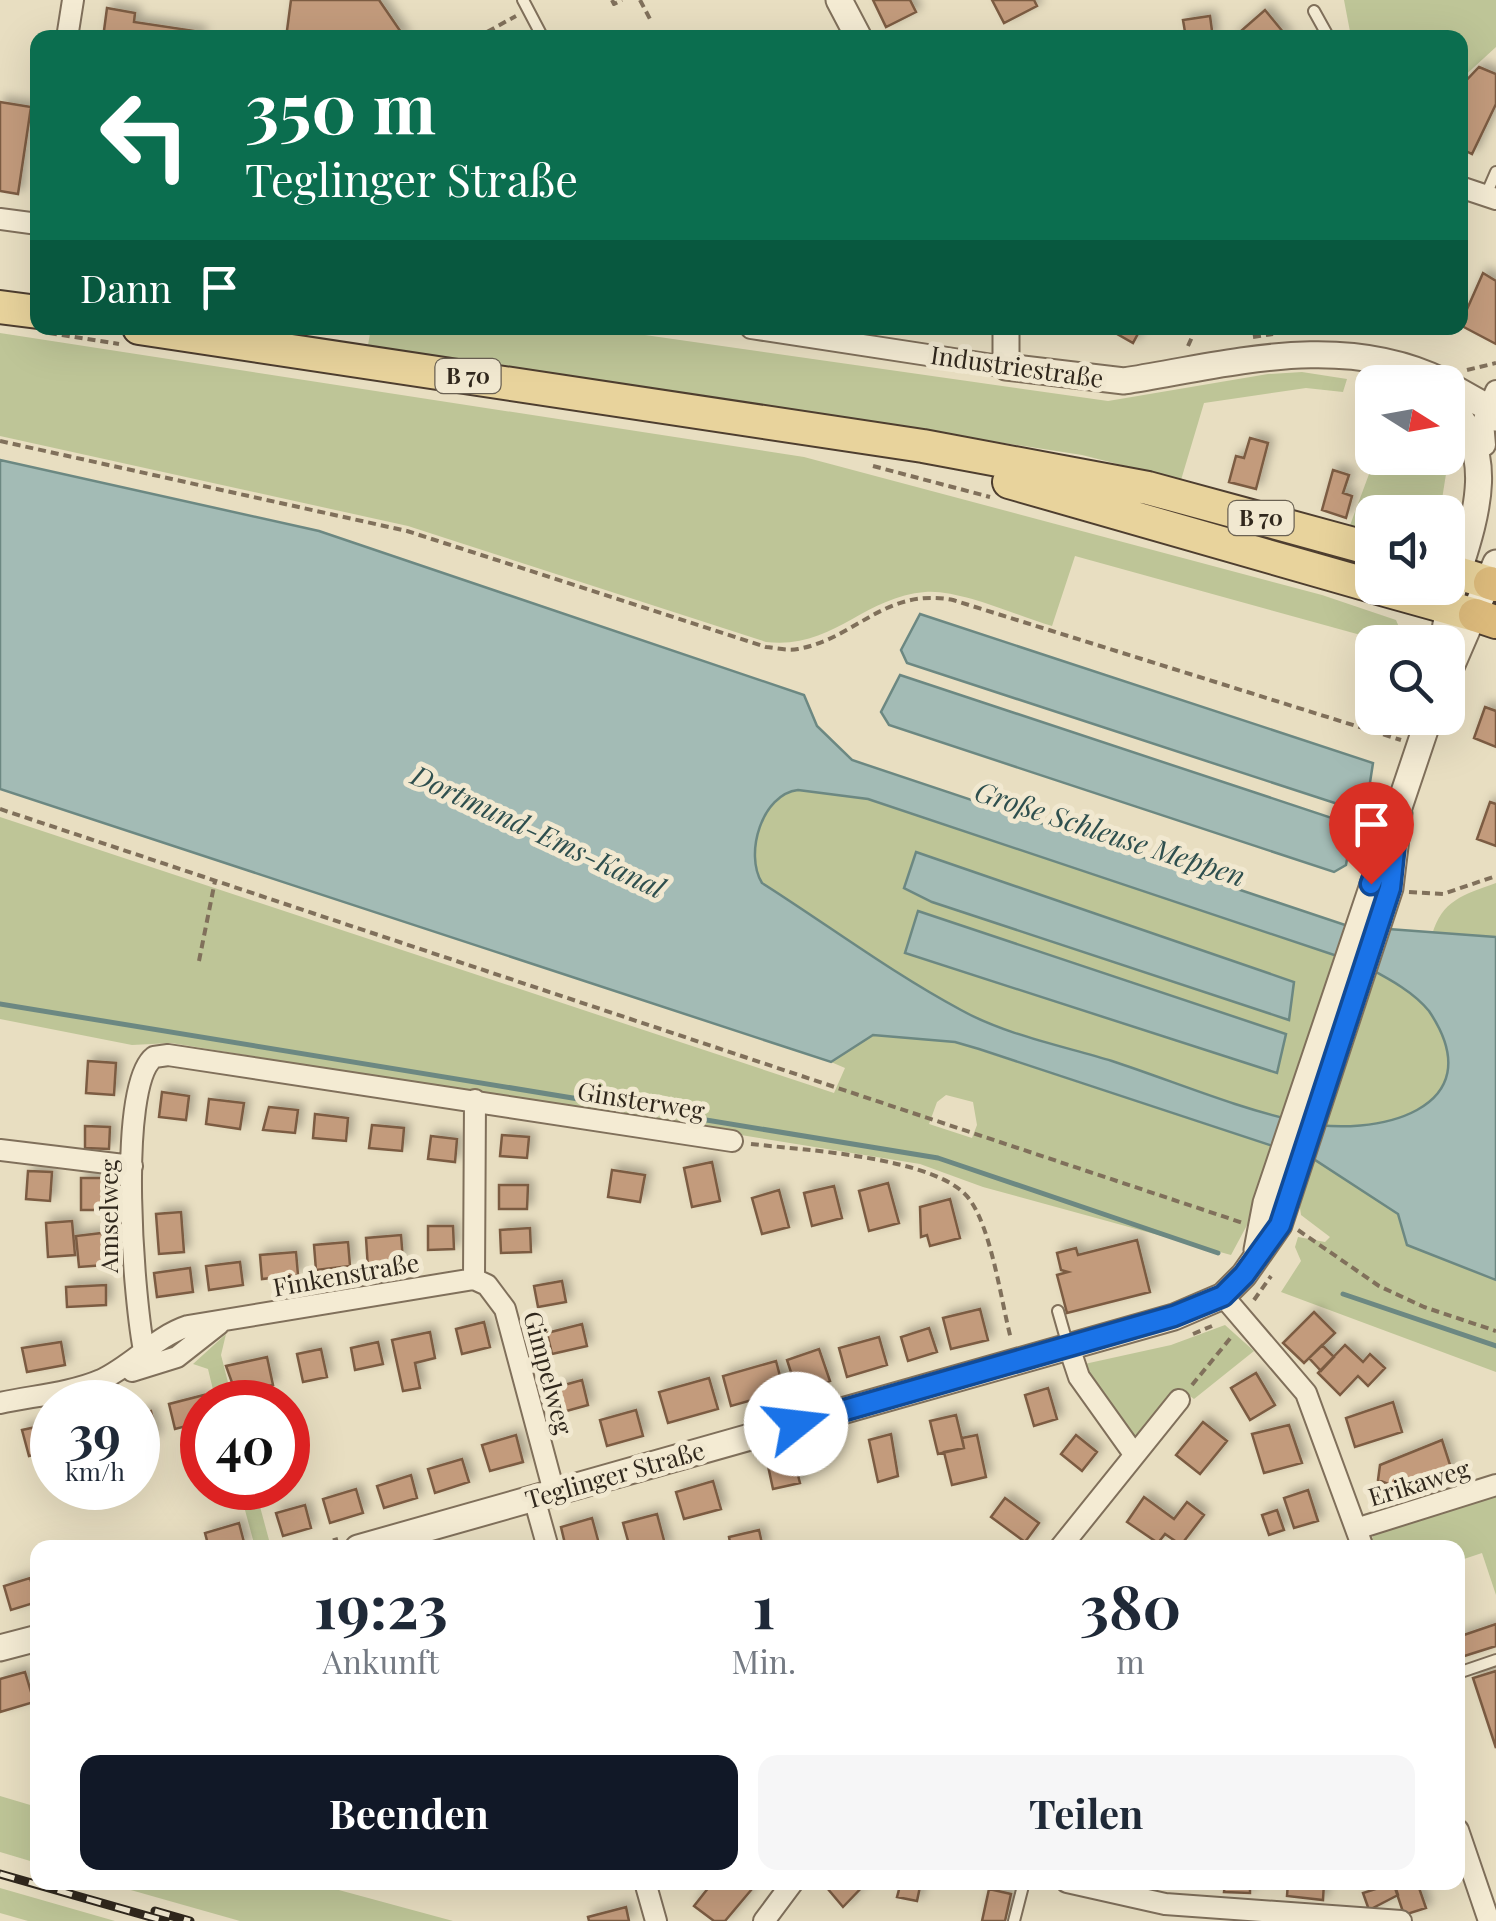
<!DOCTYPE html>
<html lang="de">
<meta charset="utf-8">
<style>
body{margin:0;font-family:"Playfair Display",serif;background:#f6f6f7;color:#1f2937;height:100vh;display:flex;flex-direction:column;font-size:38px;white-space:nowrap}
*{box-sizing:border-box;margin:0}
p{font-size:32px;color:#747a83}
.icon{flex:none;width:55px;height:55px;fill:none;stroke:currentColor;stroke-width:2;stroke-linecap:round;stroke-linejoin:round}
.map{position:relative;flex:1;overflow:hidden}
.drawer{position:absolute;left:30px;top:1540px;width:1435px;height:350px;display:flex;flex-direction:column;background:#fff;border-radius:20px;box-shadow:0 10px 40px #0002}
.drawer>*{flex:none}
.top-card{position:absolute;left:30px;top:30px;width:1438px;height:305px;border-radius:20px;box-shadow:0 10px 40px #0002;background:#0b6e4f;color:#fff;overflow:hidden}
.needle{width:65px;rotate:101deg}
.tools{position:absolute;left:1355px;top:365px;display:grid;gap:20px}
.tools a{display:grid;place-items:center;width:110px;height:110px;border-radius:20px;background:#fff;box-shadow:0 10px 40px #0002;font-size:50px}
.speed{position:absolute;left:30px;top:1380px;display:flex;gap:20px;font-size:50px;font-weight:700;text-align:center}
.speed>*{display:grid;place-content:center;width:130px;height:130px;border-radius:50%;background:#fff;box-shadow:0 10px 40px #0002;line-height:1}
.speed small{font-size:25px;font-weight:400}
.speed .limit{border:15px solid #d22;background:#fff;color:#111}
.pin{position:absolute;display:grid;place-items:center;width:85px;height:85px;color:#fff;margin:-102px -42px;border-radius:50% 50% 50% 0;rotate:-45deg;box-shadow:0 0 10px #0007}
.pin .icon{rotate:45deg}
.me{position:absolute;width:110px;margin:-55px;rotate:74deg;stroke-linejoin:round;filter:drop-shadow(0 0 8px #0008)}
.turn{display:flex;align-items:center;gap:35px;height:210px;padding:0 50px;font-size:45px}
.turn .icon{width:130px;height:130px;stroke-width:2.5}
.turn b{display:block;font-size:70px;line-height:85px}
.then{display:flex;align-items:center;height:95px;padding:0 50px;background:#0003;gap:20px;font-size:38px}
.eta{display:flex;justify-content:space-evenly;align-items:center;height:170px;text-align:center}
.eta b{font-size:60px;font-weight:700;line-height:70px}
.action{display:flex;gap:20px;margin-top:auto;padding:20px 50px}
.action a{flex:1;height:115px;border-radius:20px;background:#111827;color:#fff;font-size:40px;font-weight:700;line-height:115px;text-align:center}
.action a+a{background:#f6f6f7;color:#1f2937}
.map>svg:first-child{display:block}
.green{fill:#bec597;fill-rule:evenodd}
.water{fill:#a3bbb5;stroke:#6c8882;stroke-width:2.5;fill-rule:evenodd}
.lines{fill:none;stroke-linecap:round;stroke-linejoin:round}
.stream{stroke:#6c8882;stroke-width:5}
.building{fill:#c39b7b;stroke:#7c5c43;stroke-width:2.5;filter:url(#shadow)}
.service-casing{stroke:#80705b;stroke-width:14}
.minor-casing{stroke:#80705b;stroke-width:24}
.tertiary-casing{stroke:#80705b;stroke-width:29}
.primary-casing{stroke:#4e3e2f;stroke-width:36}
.trunk-casing{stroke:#4e3e2f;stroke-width:36}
.path{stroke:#80705b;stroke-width:4;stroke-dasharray:8 5;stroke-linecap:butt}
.service{stroke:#f4ebd3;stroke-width:10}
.minor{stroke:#f4ebd3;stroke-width:20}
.tertiary{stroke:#f4ebd3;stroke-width:25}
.primary{stroke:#e8d39c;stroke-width:32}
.trunk{stroke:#dcba7b;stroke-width:32}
.rail-casing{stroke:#31281d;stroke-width:9}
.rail{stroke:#f1e8d0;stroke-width:5;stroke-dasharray:15;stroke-linecap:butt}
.route-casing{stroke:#114b97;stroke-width:25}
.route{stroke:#1a73e8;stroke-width:18}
.labels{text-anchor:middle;stroke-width:10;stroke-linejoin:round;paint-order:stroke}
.shield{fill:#f1e8d0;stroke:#6b6253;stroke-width:2.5}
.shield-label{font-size:22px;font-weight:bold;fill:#31281d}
.street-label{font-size:25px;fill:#31281d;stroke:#f1e8d0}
.water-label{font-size:28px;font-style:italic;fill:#2e4f4e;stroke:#f1e8d0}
</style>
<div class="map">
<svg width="1496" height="1921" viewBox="0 0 1496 1921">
<defs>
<filter id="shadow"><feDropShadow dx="5" dy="-5" stdDeviation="5" flood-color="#0004"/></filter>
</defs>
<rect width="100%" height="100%" fill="#e8dec1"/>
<path class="green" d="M1344,0H1496V47L1460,80V38L1351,37Z
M371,328H596L1108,401L1268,374L1302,372L1347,379L1343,392L1306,388L1204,403L1181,480L1082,455L368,345Z
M0,333L804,457L1322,595L1396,620L1401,632L1409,634L1407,642H1386L1075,556L1052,626C1018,616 959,589 925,592C863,597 832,650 766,642L408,526L0,436Z
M1375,458H1442L1446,474L1440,512H1372V535L1349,528Z
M798,790L868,799L1361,964C1385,977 1412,990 1429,1011C1496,1111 1373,1138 1300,1122C1236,1108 1173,1081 1112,1061C1063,1046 1006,1035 961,1010C892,973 828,925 762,883C744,854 762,794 798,790Z
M0,817L834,1093L845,1068L831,1062L873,1035L955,1042L1275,1147L1253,1214L1231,1255L983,1187L920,1164L171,1043L132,1045L0,1019ZM946,1095L973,1102L977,1125L972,1138L929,1124L937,1102Z
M1496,883V937L1432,935C1442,900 1463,895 1496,883Z
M1292,1153L1315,1160L1398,1214L1408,1245L1496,1280V1372L1281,1292L1301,1261L1295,1247L1298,1237L1325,1242L1330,1237L1301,1215Z
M1225,1325L1254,1351L1194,1399L1182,1390L1140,1440L1133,1438L1080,1365L1171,1345Z
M226,1334L221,1355L233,1402H216L208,1369L193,1364Z
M239,1488H255L269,1540L280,1547H255Z
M1496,1492V1595L1482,1553L1458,1561V1548L1374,1547L1371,1540L1376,1531Z
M0,1796L37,1807V1863L0,1852Z
M106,1883H313L453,1921H240Z
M0,1888L115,1921H28L0,1913Z"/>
<path class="water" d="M0,460L319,531L804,695L817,726L852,760L1348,926L1496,937V1280L1407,1245L1398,1214L1315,1160L979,1049L955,1042L873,1035L831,1062L0,789ZM798,790L868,799L1361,964C1385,977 1412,990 1429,1011C1496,1111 1373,1138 1300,1122C1236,1108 1173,1081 1112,1061C1063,1046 1006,1035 961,1010C892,973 828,925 762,883C744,854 762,794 798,790Z
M920,614L1373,763L1367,802L1361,808L1353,809L907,663L901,650Z
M900,675L1353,825L1346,865L1334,872L889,725L881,712Z
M916,852L1294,982L1289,1020L932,902L904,888Z
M918,911L1286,1034L1277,1073L905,953Z"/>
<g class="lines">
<path class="stream" d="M0,1004L938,1158L1218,1253
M1343,1294L1496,1346"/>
</g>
<path class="building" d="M291,0H379L405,38H286Z
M873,0H910L916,12L886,27Z
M992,0H1034L1037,6L1004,23Z
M107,8L135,13L134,22L201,32L200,38H103Z
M1265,10L1288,38H1233Z
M1210,16L1213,38H1186L1183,20Z
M1479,67L1496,74V104L1472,154L1460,148V87Z
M0,102L31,107L18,194L0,191Z
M1483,273L1496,281V344L1460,325Z
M1114,328H1141L1133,343L1112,331Z
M1250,438L1268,443L1256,489L1229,482L1236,456L1244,458Z
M1333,470L1349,475L1343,493L1352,496L1346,518L1322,510Z
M1485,707L1496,711V747L1474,738Z
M1490,802L1496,804V846L1477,839Z
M88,1061L116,1063L114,1095L86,1093Z
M162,1092L189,1096L186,1120L159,1117Z
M209,1099L244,1103L240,1129L206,1124Z
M269,1107L298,1110L295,1133L263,1130Z
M315,1114L348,1118L346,1141L313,1138Z
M372,1125L404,1128L402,1151L369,1148Z
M85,1126L110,1127L109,1149L85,1148Z
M502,1135L529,1137L527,1158L500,1156Z
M431,1136L457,1139L455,1162L428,1159Z
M712,1162L720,1201L692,1207L684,1168Z
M612,1170L645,1175L640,1202L608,1197Z
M28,1171L52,1172L50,1201L26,1199Z
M81,1178H107V1210H81Z
M888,1183L899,1223L869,1231L859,1191Z
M499,1185H528L527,1209H499Z
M834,1186L842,1218L812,1226L804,1193Z
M779,1190L789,1227L762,1234L752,1198Z
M950,1199L960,1238L930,1246L927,1235L921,1237L920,1207Z
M181,1212L184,1252L159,1254L156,1214Z
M72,1221L75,1255L48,1257L46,1223Z
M428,1226H453L454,1249L428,1250Z
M530,1228L531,1252L501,1253L500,1230Z
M102,1233L105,1265L79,1267L76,1236Z
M401,1235L403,1260L384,1261V1268L368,1269L366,1238Z
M1137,1240L1150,1292L1067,1313L1057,1275L1068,1272L1061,1270L1057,1253L1076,1248L1078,1255Z
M348,1242L350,1266L316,1270L314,1245Z
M296,1252L298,1275L262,1279L260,1255Z
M240,1262L243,1285L209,1290L206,1266Z
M190,1268L193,1292L157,1297L154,1273Z
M562,1281L566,1302L538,1307L534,1286Z
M106,1285V1305L67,1307L66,1287Z
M980,1309L988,1340L951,1349L943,1318Z
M1314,1312L1335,1333L1304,1363L1283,1343Z
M484,1322L490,1347L462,1354L456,1329Z
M582,1324L587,1346L552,1354L547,1333Z
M929,1328L937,1352L908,1361L901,1337Z
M430,1332L435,1358L415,1363L420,1388L403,1391L392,1340Z
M879,1337L887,1365L847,1377L839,1348Z
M61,1342L65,1365L27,1372L22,1348Z
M378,1342L383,1364L355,1370L351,1348Z
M1322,1345L1334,1357L1321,1371L1309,1358Z
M1345,1345L1363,1362L1370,1354L1385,1368L1368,1386L1358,1376L1340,1395L1318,1373Z
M321,1349L327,1377L303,1382L297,1354Z
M819,1349L830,1381L797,1391L787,1360Z
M267,1357L273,1385L258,1388L261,1402H239L226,1366Z
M776,1361L784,1391L731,1406L723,1376Z
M1256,1373L1275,1405L1250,1420L1231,1388Z
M709,1378L718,1409L668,1423L659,1392Z
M582,1380L588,1405L563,1412L557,1387Z
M1048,1388L1057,1419L1034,1426L1025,1395Z
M204,1395L202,1422L175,1429L169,1404Z
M1393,1402L1402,1432L1355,1447L1346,1418Z
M636,1410L643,1436L607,1446L600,1420Z
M151,1411L157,1437L138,1441V1414Z
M956,1415L964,1448L938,1454L930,1421Z
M1203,1422L1227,1441L1200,1474L1176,1455Z
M45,1425L51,1451L29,1456L22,1430Z
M1289,1425L1302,1463L1264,1473L1252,1434Z
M891,1434L898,1476L878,1482L869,1440Z
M516,1435L523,1462L490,1471L482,1445Z
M977,1435L986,1477L952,1485L944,1452L964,1448L962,1438Z
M1076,1435L1097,1452L1082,1471L1061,1454Z
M1442,1440L1452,1471L1437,1476L1440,1489L1397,1502L1391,1485L1378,1480L1380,1465Z
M462,1459L469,1482L435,1493L428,1469Z
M794,1460L800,1483L773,1489L768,1466Z
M411,1475L417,1498L384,1508L377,1486Z
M713,1481L721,1509L684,1519L676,1492Z
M356,1489L363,1513L330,1523L323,1499Z
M1308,1490L1318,1521L1294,1528L1284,1498Z
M1144,1497L1174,1519L1187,1502L1204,1515L1181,1545L1165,1534L1158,1543L1127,1522Z
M1005,1498L1039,1523L1025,1542L991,1517Z
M305,1505L311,1528L283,1536L276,1513Z
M1277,1510L1284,1530L1269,1535L1262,1515Z
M657,1514L666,1548H630L623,1523Z
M592,1518L598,1540L566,1548L561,1527Z
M239,1523L245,1546L209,1548L205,1533Z
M759,1530L763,1548H731L729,1537Z
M30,1578L37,1602L11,1610L4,1586Z
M1496,1624V1646L1458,1658V1637Z
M1496,1671V1748L1473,1678Z
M25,1672L34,1702L0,1712V1679Z
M713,1882H744L752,1889L725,1921H714L694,1906Z
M822,1882H867L843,1907Z
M901,1882H921L917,1901L897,1897Z
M1225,1882H1250V1893L1224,1892Z
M1288,1882H1324L1323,1900L1287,1896Z
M1393,1882H1417L1426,1908L1404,1915Z
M1394,1883L1398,1895L1369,1910L1363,1893Z
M989,1889L1011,1894L1005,1921H982Z
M626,1907L629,1921H589L588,1917Z"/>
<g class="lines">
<defs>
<path id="service" d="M523,0L543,38
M1314,11L1329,38
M1486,195L1496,172
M1058,1311L1068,1346
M1458,1673L1496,1660
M1014,1921L1024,1882"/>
<path id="minor" d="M67,38L73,0
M1460,187L1496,199
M0,219L38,224
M751,328L1006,367
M1485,445L1483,422L1496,391
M0,1150L132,1166
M474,1279L487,1285L505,1309L554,1492
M474,1279L475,1100
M1223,1296L1306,1393L1363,1548
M1069,1347L1079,1377L1134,1454
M145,1355C134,1306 116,1086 154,1057L168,1055L732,1141
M132,1371L177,1357L219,1324
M0,1403C32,1396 71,1393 101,1380C133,1365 155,1337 188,1326L474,1279
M534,1498L548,1548
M1356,1529L1496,1485
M1060,1548L1179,1400
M1458,1830L1489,1921
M645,1882L656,1921
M1067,1882L1165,1904L1401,1921
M764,1921L793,1882"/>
<path id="tertiary" d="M839,0L859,38
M1006,328V367L1124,381C1230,364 1342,331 1444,382
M1448,385L1487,407L1496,418
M1443,642C1447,619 1450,595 1458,573C1478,511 1496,450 1448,404
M1448,674L1496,563
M1257,1250L1266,1203L1429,718
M358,1548L1174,1317L1223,1296L1244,1275L1279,1225L1390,888L1399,813
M0,1648L38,1638"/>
<path id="primary" d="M0,307L38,312
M139,328L923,446L1148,488L1372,549
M1009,482L1372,586
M1448,570L1490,583
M1378,588L1475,615"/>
<path id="trunk" d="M1490,583L1496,585
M1475,615L1496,622"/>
</defs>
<use href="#service" class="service-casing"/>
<use href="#minor" class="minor-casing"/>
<use href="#tertiary" class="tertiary-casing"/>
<use href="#primary" class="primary-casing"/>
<use href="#trunk" class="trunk-casing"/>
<path class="path" d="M612,0L614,4L622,0
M640,0L650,19
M476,38L516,16
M49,333L119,344
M1253,337L1273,334
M1188,346L1196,328
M1467,370L1496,363
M0,441L407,531L766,647C776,648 788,651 798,649C857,638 885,587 953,600L1401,740
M873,466L990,497
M1451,720L1460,691
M0,809L1243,1223
M1409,892L1443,894L1496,876
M199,961L215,881
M751,1144C803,1150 940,1157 970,1200C992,1231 1001,1301 1011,1339
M1298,1230L1379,1286L1424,1307L1496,1331
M1254,1300L1271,1276
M1193,1334L1212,1326
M1192,1385L1233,1335
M308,1548L338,1539"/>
<use href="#service" class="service"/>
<use href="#minor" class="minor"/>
<use href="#tertiary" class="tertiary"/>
<use href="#primary" class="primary"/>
<use href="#trunk" class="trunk"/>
<defs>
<path id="rail" d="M0,1874L165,1921
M155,1911L190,1921"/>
</defs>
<use href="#rail" class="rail-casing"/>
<use href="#rail" class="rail"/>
</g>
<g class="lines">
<defs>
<path id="route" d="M796,1424L1174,1316L1223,1296L1244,1275L1280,1225L1390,888L1398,813L1371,884"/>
</defs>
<use href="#route" class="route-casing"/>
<use href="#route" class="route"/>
</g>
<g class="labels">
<g class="shield">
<rect x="435.5" y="359" width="65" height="34" rx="8"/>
<rect x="1228.5" y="501" width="65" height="34" rx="8"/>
</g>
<g class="shield-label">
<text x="468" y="384">B 70</text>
<text x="1261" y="526">B 70</text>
</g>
<g class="street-label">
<text transform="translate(1017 367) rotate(8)" y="9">Industriestraße</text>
<text transform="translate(641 1101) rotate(9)" y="9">Ginsterweg</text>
<text transform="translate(109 1216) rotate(-90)" y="9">Amselweg</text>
<text transform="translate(346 1275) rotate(-10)" y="9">Finkenstraße</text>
<text transform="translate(548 1373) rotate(75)" y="9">Gimpelweg</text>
<text transform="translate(615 1475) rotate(-16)" y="9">Teglinger Straße</text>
<text transform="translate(1419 1483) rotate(-17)" y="9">Erikaweg</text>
</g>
<g class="water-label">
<text transform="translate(538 832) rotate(25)" y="10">Dortmund-Ems-Kanal</text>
<text transform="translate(1110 834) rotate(18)" y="10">Große Schleuse Meppen</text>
</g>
</g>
</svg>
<div class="tools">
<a><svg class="needle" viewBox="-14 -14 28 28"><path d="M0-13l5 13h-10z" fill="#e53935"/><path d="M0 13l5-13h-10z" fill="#747a83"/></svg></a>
<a><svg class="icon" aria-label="sound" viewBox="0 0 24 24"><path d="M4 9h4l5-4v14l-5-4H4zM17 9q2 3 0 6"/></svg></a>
<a><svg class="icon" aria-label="search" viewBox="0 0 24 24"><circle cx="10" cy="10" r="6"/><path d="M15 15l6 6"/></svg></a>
</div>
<div class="speed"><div>39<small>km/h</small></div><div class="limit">40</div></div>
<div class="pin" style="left:1371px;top:884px;background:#d93025"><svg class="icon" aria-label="arrive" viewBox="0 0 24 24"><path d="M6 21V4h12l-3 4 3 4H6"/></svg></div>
<svg class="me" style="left:796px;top:1424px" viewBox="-20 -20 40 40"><circle r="19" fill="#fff"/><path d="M0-13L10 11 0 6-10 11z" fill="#1a73e8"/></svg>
<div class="top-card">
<div class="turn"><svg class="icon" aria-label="left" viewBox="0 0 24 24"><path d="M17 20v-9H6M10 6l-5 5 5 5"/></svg><div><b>350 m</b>Teglinger Straße</div></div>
<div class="then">Dann<svg class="icon" aria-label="arrive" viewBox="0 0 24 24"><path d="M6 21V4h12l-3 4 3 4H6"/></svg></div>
</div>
<section class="drawer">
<div class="eta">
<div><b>19:23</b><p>Ankunft</p></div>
<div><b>1</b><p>Min.</p></div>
<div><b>380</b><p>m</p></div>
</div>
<div class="action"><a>Beenden</a><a>Teilen</a></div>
</section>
</div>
